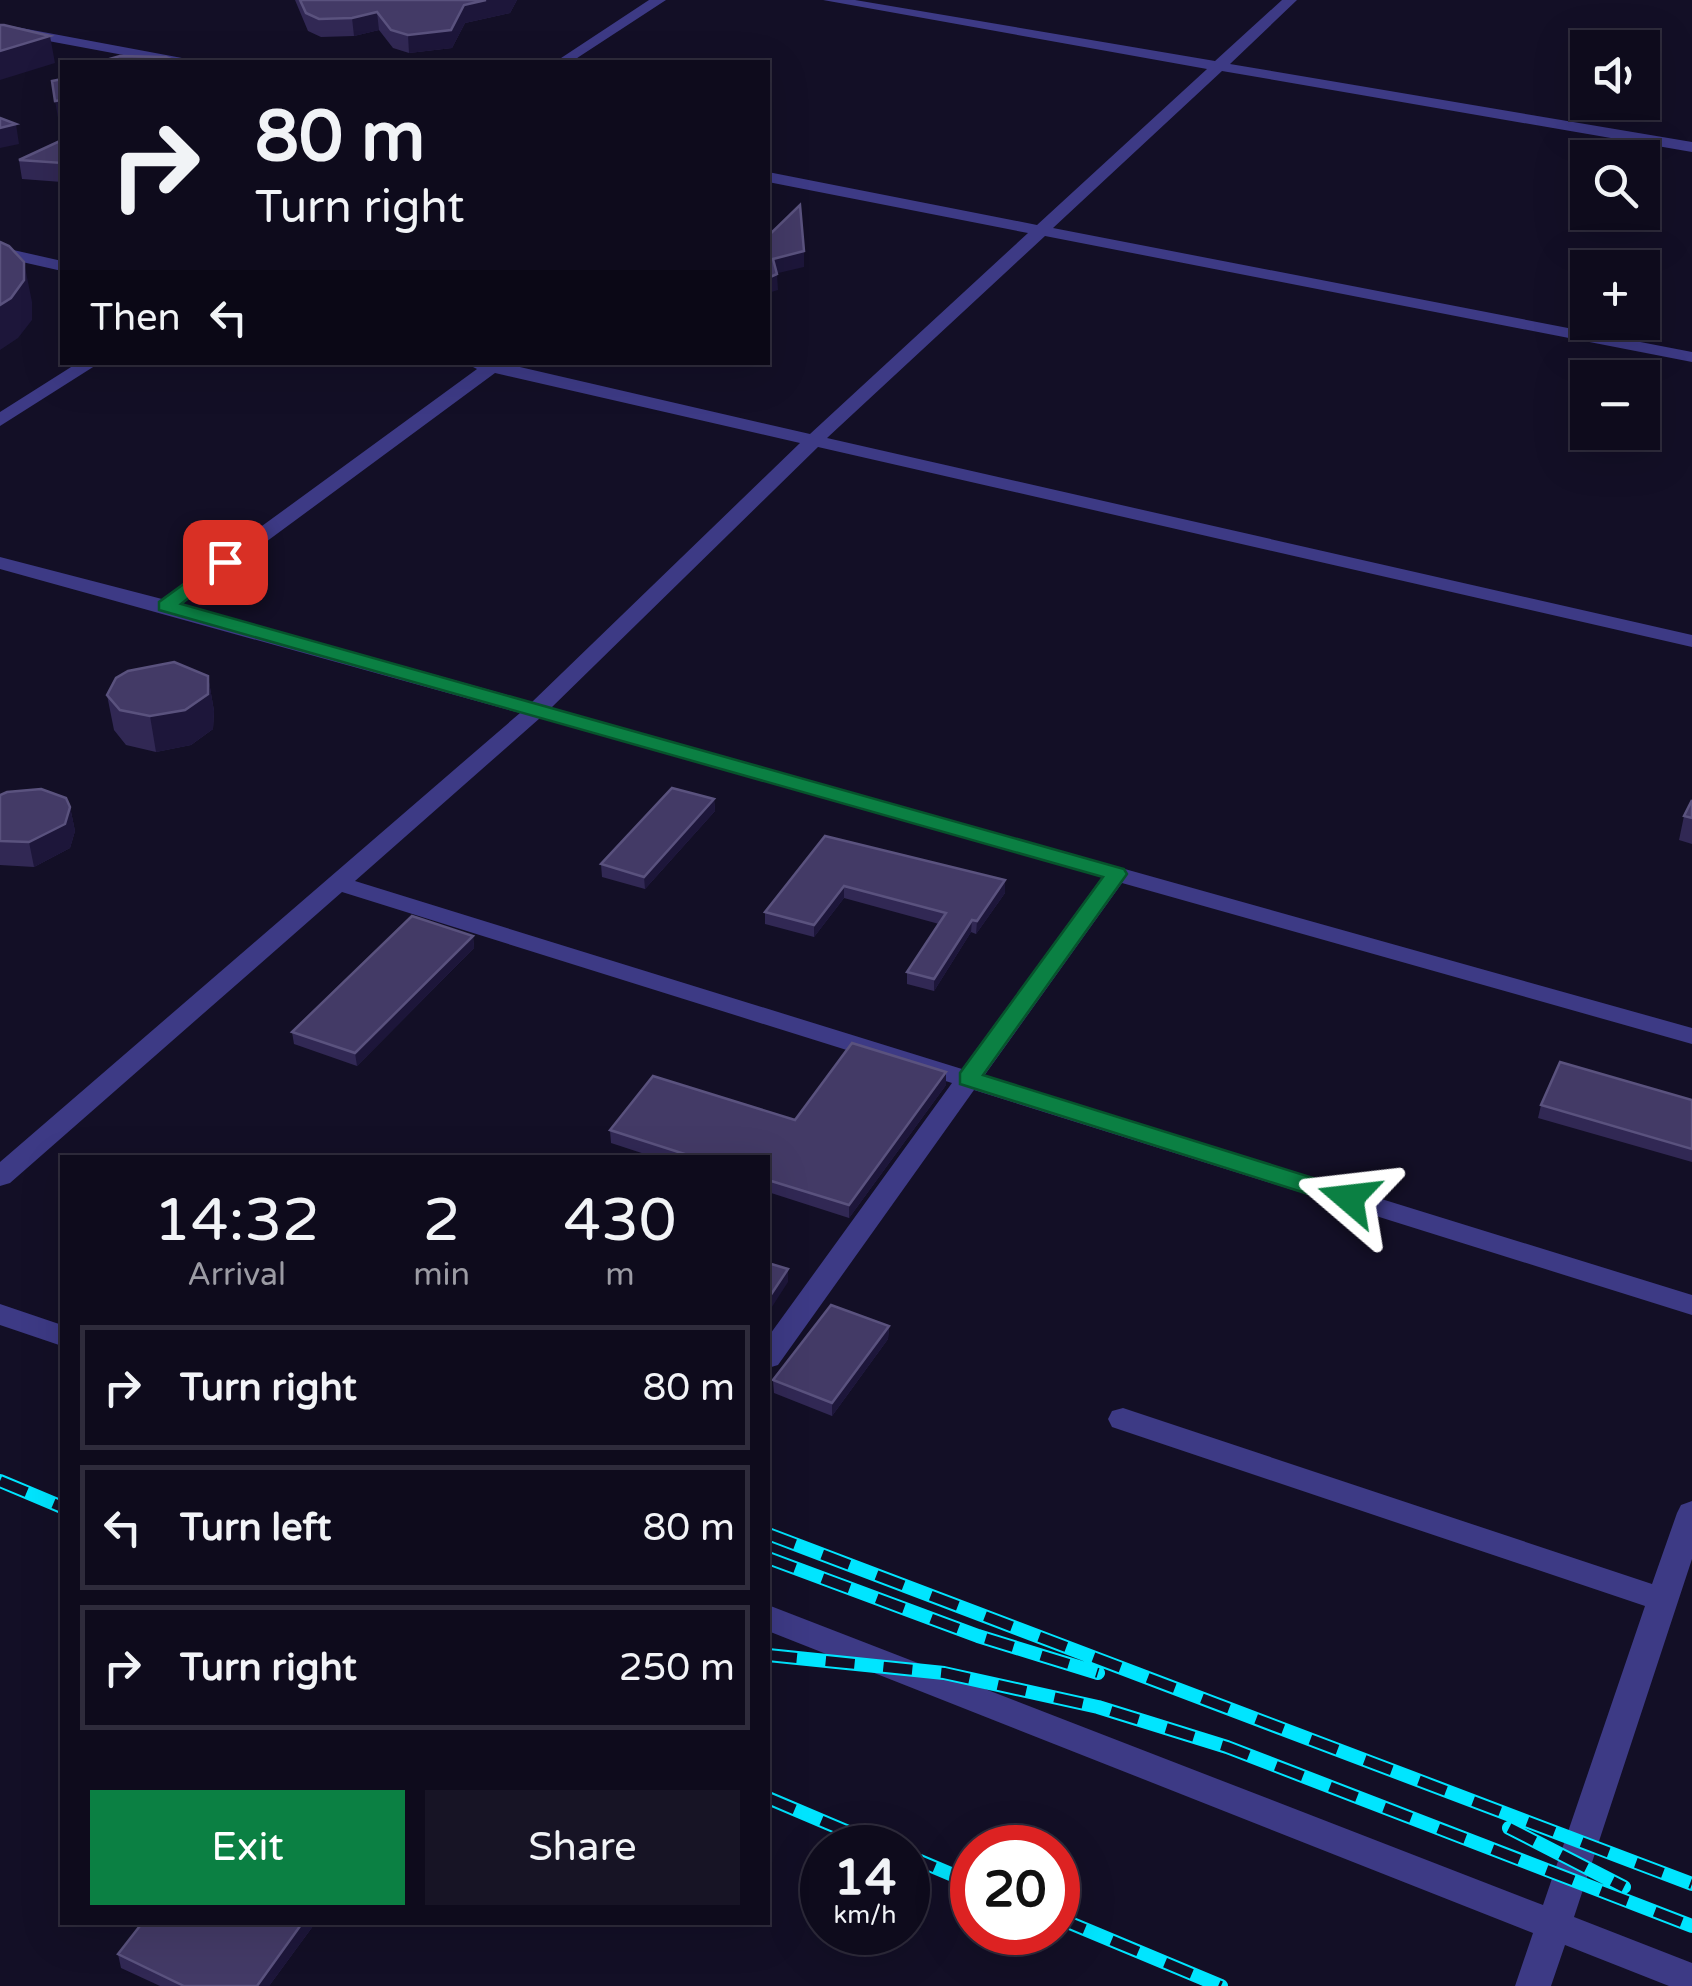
<!DOCTYPE html>
<meta charset="utf-8">
<style>
body{margin:0;font-family:"Varela Round",sans-serif;background:#171425;color:#f1f3f6;height:100vh;display:flex;flex-direction:column;font-size:38px;white-space:nowrap}
*{box-sizing:border-box;margin:0}
p{font-size:32px;color:#9b9ba3}
.icon{flex:none;width:55px;height:55px;fill:none;stroke:currentColor;stroke-width:2;stroke-linecap:round;stroke-linejoin:round}
.map{position:relative;flex:1;overflow:hidden}
.panel{position:absolute;left:60px;top:1155px;width:710px;height:770px;display:flex;flex-direction:column;background:#0e0b1c;border-radius:0px;box-shadow:0 10px 40px #0002,0 0 0 2px #2e2b3b}
.panel>*{flex:none}
.banner{position:absolute;left:60px;top:60px;width:710px;height:305px;border-radius:0px;box-shadow:0 10px 40px #0002,0 0 0 2px #2e2b3b;background:#0e0b1c;color:#f1f3f6;overflow:hidden}
.tools{position:absolute;left:1570px;top:30px;display:grid;gap:20px}
.tools a{display:grid;place-items:center;width:90px;height:90px;border-radius:0px;background:#0e0b1c;box-shadow:0 10px 40px #0002,0 0 0 2px #2e2b3b;font-size:50px}
.speed{position:absolute;left:800px;top:1825px;display:flex;gap:20px;font-size:50px;font-weight:700;text-align:center}
.speed>*{display:grid;place-content:center;width:130px;height:130px;border-radius:50%;background:#0e0b1c;box-shadow:0 10px 40px #0002,0 0 0 2px #2e2b3b;line-height:1}
.speed small{font-size:25px;font-weight:400}
.speed .limit{border:15px solid #d22;background:#fff;color:#111}
.pin{position:absolute;display:grid;place-items:center;width:85px;height:85px;color:#fff;margin:-42px;border-radius:20px;box-shadow:0 5px 15px #0006}
.me{position:absolute;width:110px;margin:-55px;rotate:287deg;stroke-linejoin:round;filter:drop-shadow(0 0 8px #0008)}
.turn{display:flex;align-items:center;gap:35px;height:210px;padding:0 30px;font-size:45px}
.turn .icon{width:130px;height:130px;stroke-width:2.5}
.turn b{display:block;font-size:70px;line-height:85px}
.then{display:flex;align-items:center;height:95px;padding:0 30px;background:#0003;gap:20px;font-size:38px}
.eta{display:flex;justify-content:space-evenly;align-items:center;height:170px;text-align:center}
.eta b{font-size:60px;font-weight:600;line-height:70px}
.button{display:flex;gap:20px;margin-top:auto;padding:20px 30px}
.button a{flex:1;height:115px;border-radius:0px;background:#0b8043;color:#fff;font-size:40px;font-weight:600;line-height:115px;text-align:center}
.button a+a{background:#171425;color:#f1f3f6}
ul{padding:0;list-style:none}
li{display:flex;align-items:center;gap:30px;height:125px;margin:0 20px 15px;padding:0 10px;border:5px solid #2e2b3b;border-radius:0px}
li div{flex:1}
li b{display:block;font-size:38px}
li em{font-style:normal}
.map>svg:first-child{display:block}
.lines{fill:none;stroke-linecap:round;stroke-linejoin:round}
.minor{fill:#3d3a85;fill-rule:evenodd}
.rail-casing{stroke:#00e5ff;stroke-width:14}
.rail{stroke:#130f26;stroke-width:10;stroke-dasharray:29;stroke-linecap:butt}
.wall{fill:#312854}
.shaded-wall{fill:#1d163a}
.building{fill:#433a66;stroke:#5a527e;stroke-width:2.5}
.route{fill:#0b8043;stroke:#07532c;stroke-width:2.5}
</style>
<div class="map">
<svg width="1692" height="1986" viewBox="0 0 1692 1986">
<rect width="100%" height="100%" fill="#130f26"/>
<g class="lines">
<path class="minor" d="M649,0H666L571,62H555Z
M823,0H855L1215,61L1282,0H1297L1230,64L1692,142V152L1222,71L1053,228L1692,352V362L1045,236L827,438L1692,635V647L818,447L551,708L1692,1028V1044L1122,883L984,1076L1692,1295V1315L974,1090L778,1365L768,1368V1337L952,1083L342,892L10,1183L0,1186V1162L520,713L0,569V557L162,599L477,369L463,362H498L810,434L1028,233L768,182V172L1037,225L1207,69ZM495,373L800,443L532,702L182,604ZM540,718L1102,877L962,1069L355,881Z
M0,24L182,58L189,62H161L0,32Z
M0,247L62,261V271L0,257Z
M79,362H101L0,426V412Z
M0,1304L62,1325V1346L0,1325Z
M1123,1408L1652,1584L1677,1513L1681,1505L1692,1501V1559L1574,1917L1692,1963V1986H1669L1565,1945L1551,1986H1515L1533,1933L768,1631V1605L1543,1905L1645,1606L1112,1427L1108,1419L1112,1411Z"/>
<defs>
<path id="rail" d="M0,1481L62,1507
M768,1534L1692,1884
M768,1558L978,1636L1098,1673
M768,1655L944,1673L1098,1707L1227,1747L1692,1926
M768,1798L886,1848
M1509,1828L1624,1887
M908,1856L972,1883
M1058,1918L1221,1986"/>
</defs>
<use href="#rail" class="rail-casing"/>
<use href="#rail" class="rail"/>
</g>
<path class="wall" d="M295,0H517L510,13L465,23L452,48L409,53L393,48L379,30L354,36L321,37L308,31Z
M62,140V182L22,179L19,160Z
M208,676L214,711L213,729L191,745L156,752L126,745L114,730L107,695Z
M0,795L70,807L75,831L70,848L34,867L0,865Z
M714,799L715,811L645,889L602,877L601,864Z
M1692,800V844L1679,840L1684,816Z
M825,836L1005,893L976,934L971,932L934,991L907,984V972L939,924L844,898L814,937L765,924V912Z
M473,936L474,948L357,1066L294,1044L292,1032Z
M946,1085L849,1218L768,1192V1158H657L611,1143L610,1130L795,1120Z
M1692,1100V1162L1538,1118L1541,1105Z
M889,1326L888,1339L832,1416L774,1393L773,1380Z
M143,1922H316L269,1986H160L121,1968L118,1954Z"/>
<path class="shaded-wall" d="M486,0H517L510,13L465,23L452,48L409,53L408,35L464,5Z
M377,12L379,30L354,36L352,18Z
M50,36L55,63L0,80V51Z
M62,100V129H60L55,101Z
M16,124L19,144L0,148V128Z
M804,251V267L774,274L773,259Z
M24,262L32,302V320L18,338L0,350V305Z
M777,274L778,290L768,293V278Z
M208,676L214,711L213,729L191,745L156,752L150,716Z
M714,799L715,811L645,889L644,877Z
M70,807L75,831L70,848L34,867L29,842Z
M1005,880V893L976,934L977,921Z
M844,886V898L814,937V925Z
M972,920L971,932L934,991V979Z
M473,936L474,948L357,1066L355,1053Z
M946,1072V1085L849,1218V1205Z
M788,1269V1282L768,1313V1299Z
M889,1326L888,1339L832,1416V1403Z
M303,1922H316L269,1986H257Z"/>
<path class="building" d="M300,0H486L464,5L451,30L408,35L391,30L377,12L352,18L319,19L306,13Z
M0,25H4L50,36L0,51Z
M120,56L166,57L178,62H99Z
M62,79V100L55,101L52,81Z
M0,118L16,124L0,128Z
M62,140V163L19,160Z
M800,205L804,251L773,259L777,274L768,278V236Z
M0,242L9,246L24,262V280L11,298L0,305Z
M174,662L208,676V694L185,710L150,716L120,710L107,695L116,678L128,671Z
M672,788L714,799L644,877L601,864Z
M41,789L66,798L70,807L65,824L29,842L0,841V795L7,792Z
M1692,800V818L1684,816Z
M825,836L1005,880L977,921L972,920L934,979L907,972L946,913L844,886L814,925L765,912Z
M412,916L473,936L355,1053L292,1032Z
M852,1043L946,1072L849,1205L768,1180V1158H697L610,1130L653,1076L795,1120Z
M1560,1062L1692,1100V1149L1541,1105Z
M768,1263L788,1269L768,1299Z
M831,1305L889,1326L832,1403L773,1380Z
M143,1922H303L257,1986H184L118,1954Z"/>
<path class="route" d="M218,559L234,562L181,604L1124,869L1127,874L983,1075L1358,1192L1361,1198L1358,1204H1340L960,1084V1073L1103,877L159,610V602Z"/>
</svg>
<div class="tools">
<a><svg class="icon" aria-label="sound" viewBox="0 0 24 24"><path d="M4 9h4l5-4v14l-5-4H4zM17 9q2 3 0 6"/></svg></a>
<a><svg class="icon" aria-label="search" viewBox="0 0 24 24"><circle cx="10" cy="10" r="6"/><path d="M15 15l6 6"/></svg></a>
<a>+</a>
<a>−</a>
</div>
<div class="speed"><div>14<small>km/h</small></div><div class="limit">20</div></div>
<div class="pin" style="left:225px;top:562px;background:#d93025"><svg class="icon" aria-label="arrive" viewBox="0 0 24 24"><path d="M6 21V4h12l-3 4 3 4H6"/></svg></div>
<svg class="me" style="left:1349px;top:1198px" viewBox="-20 -20 40 40"><path d="M0-17L14 15 0 8-14 15z" fill="#0b8043" stroke="#fff" stroke-width="4"/></svg>
<div class="banner">
<div class="turn"><svg class="icon" aria-label="right" viewBox="0 0 24 24"><path d="M7 20v-9h11M14 6l5 5-5 5"/></svg><div><b>80 m</b>Turn right</div></div>
<div class="then">Then<svg class="icon" aria-label="left" viewBox="0 0 24 24"><path d="M17 20v-9H6M10 6l-5 5 5 5"/></svg></div>
</div>
<section class="panel">
<div class="eta">
<div><b>14:32</b><p>Arrival</p></div>
<div><b>2</b><p>min</p></div>
<div><b>430</b><p>m</p></div>
</div>
<ul>
<li><svg class="icon" aria-label="right" viewBox="0 0 24 24"><path d="M7 20v-9h11M14 6l5 5-5 5"/></svg><div><b>Turn right</b></div><em>80 m</em></li>
<li><svg class="icon" aria-label="left" viewBox="0 0 24 24"><path d="M17 20v-9H6M10 6l-5 5 5 5"/></svg><div><b>Turn left</b></div><em>80 m</em></li>
<li><svg class="icon" aria-label="right" viewBox="0 0 24 24"><path d="M7 20v-9h11M14 6l5 5-5 5"/></svg><div><b>Turn right</b></div><em>250 m</em></li>
</ul>
<div class="button"><a>Exit</a><a>Share</a></div>
</section>
</div>
